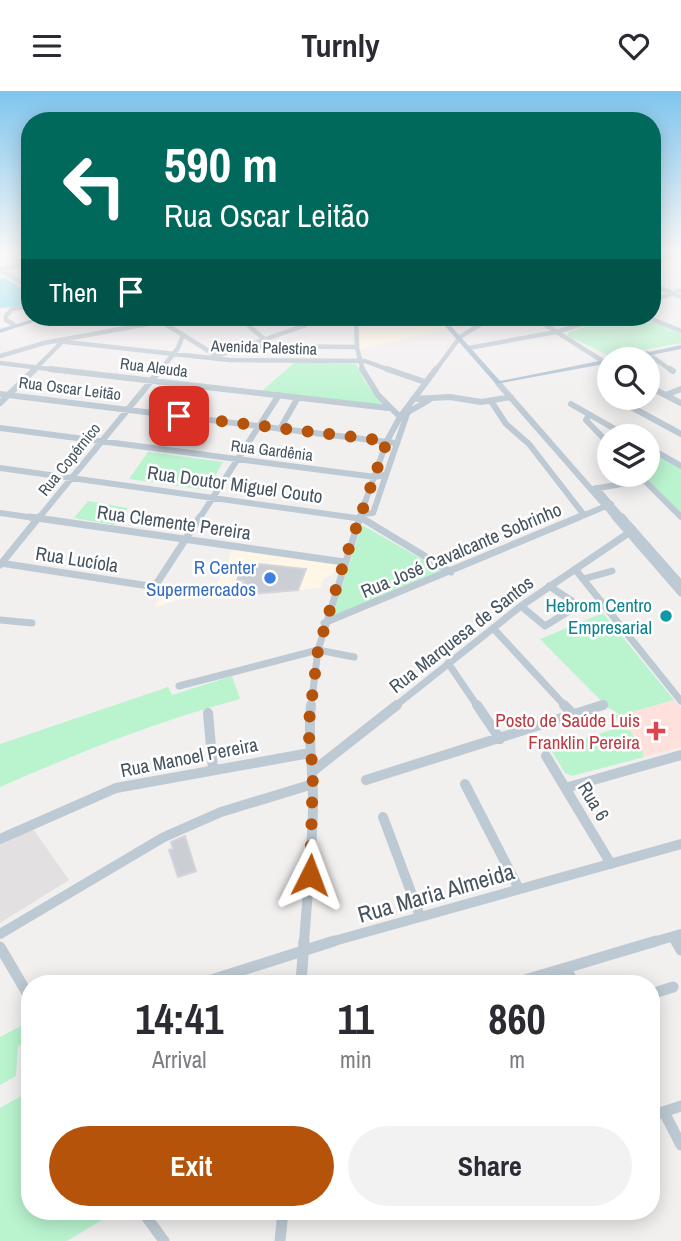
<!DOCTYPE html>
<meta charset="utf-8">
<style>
body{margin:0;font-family:"Archivo Narrow",sans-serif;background:#f2f2f3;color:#2b2b33;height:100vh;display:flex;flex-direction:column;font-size:26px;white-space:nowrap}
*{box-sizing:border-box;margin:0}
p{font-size:23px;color:#7c7c81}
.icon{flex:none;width:38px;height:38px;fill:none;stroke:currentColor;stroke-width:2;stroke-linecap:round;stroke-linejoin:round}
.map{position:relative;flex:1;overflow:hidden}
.panel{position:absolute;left:21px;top:884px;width:639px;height:245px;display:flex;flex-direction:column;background:#fff;border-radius:28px;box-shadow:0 4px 18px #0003}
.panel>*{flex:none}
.top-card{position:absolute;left:21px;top:21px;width:640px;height:214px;border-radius:28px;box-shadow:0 4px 18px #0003;background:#00695c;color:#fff;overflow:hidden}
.controls{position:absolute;left:597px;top:256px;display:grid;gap:14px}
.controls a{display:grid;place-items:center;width:63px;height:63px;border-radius:50%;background:#fff;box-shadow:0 4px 18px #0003;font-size:35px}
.pin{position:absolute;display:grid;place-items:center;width:60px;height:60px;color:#fff;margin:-30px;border-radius:14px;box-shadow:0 4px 10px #0006}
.me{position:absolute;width:77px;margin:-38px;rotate:3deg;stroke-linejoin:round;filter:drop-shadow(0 0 5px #0008)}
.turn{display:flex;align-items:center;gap:24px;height:147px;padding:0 28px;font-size:32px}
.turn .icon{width:91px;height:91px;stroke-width:2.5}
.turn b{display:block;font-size:49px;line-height:60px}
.then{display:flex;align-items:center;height:66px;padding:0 28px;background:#0003;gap:14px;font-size:26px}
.eta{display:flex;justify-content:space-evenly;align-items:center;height:119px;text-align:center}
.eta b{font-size:42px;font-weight:800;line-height:49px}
.cta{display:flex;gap:14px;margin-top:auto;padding:14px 28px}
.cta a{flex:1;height:80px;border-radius:42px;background:#b45309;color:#fff;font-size:28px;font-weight:800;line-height:80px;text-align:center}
.cta a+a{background:#f2f2f3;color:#2b2b33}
header{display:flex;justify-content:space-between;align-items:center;height:91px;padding:0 28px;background:#fff;font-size:32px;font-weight:800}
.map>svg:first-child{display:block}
.commercial{fill:#fef7e7}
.education{fill:#e3e0e1}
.medical{fill:#fee0dd}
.green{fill:#b9f4cf}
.water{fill:#82dff5}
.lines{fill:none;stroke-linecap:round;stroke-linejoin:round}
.stream{stroke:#82dff5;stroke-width:2}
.building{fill:#cbced4;stroke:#d3d5db;stroke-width:2}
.minor-far4{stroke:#becad3;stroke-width:4.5}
.minor-far3{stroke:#becad3;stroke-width:6}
.minor-far2{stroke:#becad3;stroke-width:7}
.minor-far1{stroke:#becad3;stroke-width:10}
.minor{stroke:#becad3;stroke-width:11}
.major{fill:#acbfd1;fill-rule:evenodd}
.route{stroke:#b45309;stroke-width:12;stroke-dasharray:0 21.6}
.shop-dot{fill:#3f7fe0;stroke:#fff;stroke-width:2.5}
.culture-dot{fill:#0f9aa8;stroke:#fff;stroke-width:2.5}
.health-dot{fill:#e0444e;stroke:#fff;stroke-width:2.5}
.labels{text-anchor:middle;stroke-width:5;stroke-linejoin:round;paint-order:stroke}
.far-street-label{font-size:16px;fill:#45535f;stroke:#fff}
.street-label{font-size:19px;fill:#45535f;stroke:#fff}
.shop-label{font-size:19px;fill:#366cbe;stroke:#fff;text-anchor:end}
.culture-label{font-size:19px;fill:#0d838f;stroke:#fff;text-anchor:end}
.health-label{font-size:19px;fill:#be3a42;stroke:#fff;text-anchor:end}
.near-street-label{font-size:23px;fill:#45535f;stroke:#fff}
</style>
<header><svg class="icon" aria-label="menu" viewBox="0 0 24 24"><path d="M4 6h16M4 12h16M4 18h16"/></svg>Turnly<svg class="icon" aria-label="heart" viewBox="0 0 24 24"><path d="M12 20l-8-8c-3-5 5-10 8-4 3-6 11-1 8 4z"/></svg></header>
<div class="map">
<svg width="681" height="1150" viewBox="0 0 681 1150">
<rect width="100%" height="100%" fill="#f2efef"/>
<path class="commercial" d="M392,226H436L448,238L360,258L359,239Z
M233,459L337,474L333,483L324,487L320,497L176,509L154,517L166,498L216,495Z"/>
<path class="education" d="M33,738L69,789L0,832V752Z"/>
<path class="medical" d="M674,609L681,618V656L644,666L642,658L620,623Z"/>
<path class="green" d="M614,226H642L681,243V252L610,265L568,245L569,241Z
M295,271L356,273L365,291L387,317L261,301Z
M648,357L681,376V426L640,383H648Z
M148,361L223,371L207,399L129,388Z
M88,410L128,417L114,434L74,427Z
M362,434L443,480L332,526Z
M603,522L674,609L620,624L642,658L644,666L572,685L565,682L551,659L623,635L614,625L619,623L607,616L540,548Z
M232,585L240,608C157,630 78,662 0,696V653L168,596L172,604Z
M30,930V952L18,955L16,985L0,994V946Z
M30,1000V1120H117L67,1150H0V1017Z"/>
<path class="water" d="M5,187L25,199L24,205L27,210L22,215L0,217V188Z"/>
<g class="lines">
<path class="stream" d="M21,202L30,200"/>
</g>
<path class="building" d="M244,473L258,475L259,473L306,478L298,499L238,504L244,490L237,489Z
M185,745L196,780L178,786L169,759L173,758L171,751Z"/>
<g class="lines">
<path class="minor-far4" d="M653,172L681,163
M0,178L30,197
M0,179L30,170
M653,194L681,206
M653,209L681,199
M154,226L217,265L216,267
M239,226L264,248
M356,226L357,257L363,280
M533,226L609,274
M647,226L681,240
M13,233L6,229V225L12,218L23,216
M57,250L229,269L365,270L392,280
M243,255L356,256
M469,257L556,241L604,226
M647,262L672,280
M0,265L44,252L186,226
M217,265L306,234L299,226
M0,272L65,280
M33,280L63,250
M160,280L178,257L183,244
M435,280L460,246L492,226"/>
<path class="minor-far3" d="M50,278L388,317
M362,278L378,304L400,326
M387,278L425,291
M670,278L673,280
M498,292L617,428
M648,295L681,312
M0,303L395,352
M666,304L681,298
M613,306L681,343
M413,308L450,306L481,311L511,306
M491,310L506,333L529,353L584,424
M0,312L35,278
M571,313L627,345
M410,320L429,309
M589,324L586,329L609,353
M0,337L375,386L384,384
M280,338L297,308
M648,356L681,375
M0,377L363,428
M638,383L681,426
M596,397L623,428
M593,398L644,389
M0,422L42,428
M361,423L373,422L407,323
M38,428L161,278
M199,428L279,304
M359,428L387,350L400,326L436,278
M575,428L611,413"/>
<path class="minor-far2" d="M30,426L344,471
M360,426L451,481
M615,426L681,502
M622,426L681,493
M0,472L149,495L157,492L200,426
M0,474L39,426
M575,478L681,610
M583,488L612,480
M521,515L545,535L574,517L572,510L549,495
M0,529L32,532
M324,532L579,426
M493,537L566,616
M448,572L478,616
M179,595L318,559L354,566
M311,616L318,559L360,426
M394,616L521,515L633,439
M598,616L603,614"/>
<path class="minor-far1" d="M477,614L500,648
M564,614L573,623
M208,622L213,678
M546,665L611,773
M313,680L397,614
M366,689L603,614
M465,693L519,798
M565,697L681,664
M383,726L420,825
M0,748L116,697L310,662
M0,843L164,746L221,721L313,693
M673,846L677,852
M304,852C307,807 312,762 313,717C314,682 307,648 311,614
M327,852L681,753
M650,852L681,843"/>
<path class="minor" d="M676,850L681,859
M0,856L30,907
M566,878L574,892
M202,892L334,850
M301,892L304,850
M515,892L656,850
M651,903L673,896
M664,1021L681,1054
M651,1025L681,1015
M142,1120L164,1150
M280,1150L283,1120"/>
<path class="major" d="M40,226H49L0,242V238Z
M437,226H443L500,290L609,268V272L496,293Z
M681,254V258L632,268H617Z"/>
</g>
<linearGradient id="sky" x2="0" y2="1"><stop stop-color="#7fc5ed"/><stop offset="0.5" stop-color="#f9f8f8"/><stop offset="1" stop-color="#f9f8f8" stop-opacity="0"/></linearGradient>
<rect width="681" height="322" fill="url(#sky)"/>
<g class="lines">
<path class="route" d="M179,325L387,350L344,471L318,559L308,638L313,680L310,784"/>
</g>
<circle class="shop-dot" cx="270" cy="487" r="7"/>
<circle class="culture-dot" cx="666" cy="525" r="7"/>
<path class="health-dot" d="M652.5 629.5h7v7h7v7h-7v7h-7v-7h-7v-7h7z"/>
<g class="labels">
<g class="far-street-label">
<text transform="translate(264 256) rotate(2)" y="6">Avenida Palestina</text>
<text transform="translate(154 276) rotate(7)" y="6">Rua Aleuda</text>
<text transform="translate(70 297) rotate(7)" y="6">Rua Oscar Leitão</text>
<text transform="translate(272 359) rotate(7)" y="6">Rua Gardênia</text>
<text transform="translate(69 368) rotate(-51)" y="6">Rua Copérnico</text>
</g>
<g class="street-label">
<text transform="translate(235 393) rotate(8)" y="7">Rua Doutor Miguel Couto</text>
<text transform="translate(174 431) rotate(8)" y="7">Rua Clemente Pereira</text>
<text transform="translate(461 459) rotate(-23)" y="7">Rua José Cavalcante Sobrinho</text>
<text transform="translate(77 468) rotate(9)" y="7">Rua Lucíola</text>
<text transform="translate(461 543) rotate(-38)" y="7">Rua Marquesa de Santos</text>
<text transform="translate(189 666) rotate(-11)" y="7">Rua Manoel Pereira</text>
<text transform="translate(594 710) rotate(59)" y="7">Rua 6</text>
</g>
<g class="shop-label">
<text x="256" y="483">R Center<tspan x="256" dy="22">Supermercados</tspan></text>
</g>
<g class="culture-label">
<text x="652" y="521">Hebrom Centro<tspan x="652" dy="22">Empresarial</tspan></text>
</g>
<g class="health-label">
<text x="640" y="636">Posto de Saúde Luis<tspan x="640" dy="22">Franklin Pereira</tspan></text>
</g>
<g class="near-street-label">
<text transform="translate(436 802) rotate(-16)" y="8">Rua Maria Almeida</text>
</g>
</g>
</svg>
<div class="controls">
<a><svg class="icon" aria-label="search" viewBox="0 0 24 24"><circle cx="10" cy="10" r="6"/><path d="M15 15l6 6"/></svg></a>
<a><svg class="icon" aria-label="layers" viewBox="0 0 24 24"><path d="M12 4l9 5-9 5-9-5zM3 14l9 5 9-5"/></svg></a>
</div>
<div class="pin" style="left:179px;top:325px;background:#d93025"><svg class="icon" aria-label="arrive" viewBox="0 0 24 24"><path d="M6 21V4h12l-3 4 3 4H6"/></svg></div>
<svg class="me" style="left:310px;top:784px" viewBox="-20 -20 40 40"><path d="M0-17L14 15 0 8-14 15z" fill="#b45309" stroke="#fff" stroke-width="4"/></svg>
<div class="top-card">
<div class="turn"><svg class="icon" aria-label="left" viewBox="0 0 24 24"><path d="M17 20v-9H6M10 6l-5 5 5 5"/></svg><div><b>590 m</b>Rua Oscar Leitão</div></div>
<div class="then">Then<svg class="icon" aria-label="arrive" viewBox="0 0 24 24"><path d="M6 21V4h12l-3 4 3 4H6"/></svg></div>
</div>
<section class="panel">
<div class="eta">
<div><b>14:41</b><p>Arrival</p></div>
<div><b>11</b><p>min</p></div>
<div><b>860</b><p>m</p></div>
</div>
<div class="cta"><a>Exit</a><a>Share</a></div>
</section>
</div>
